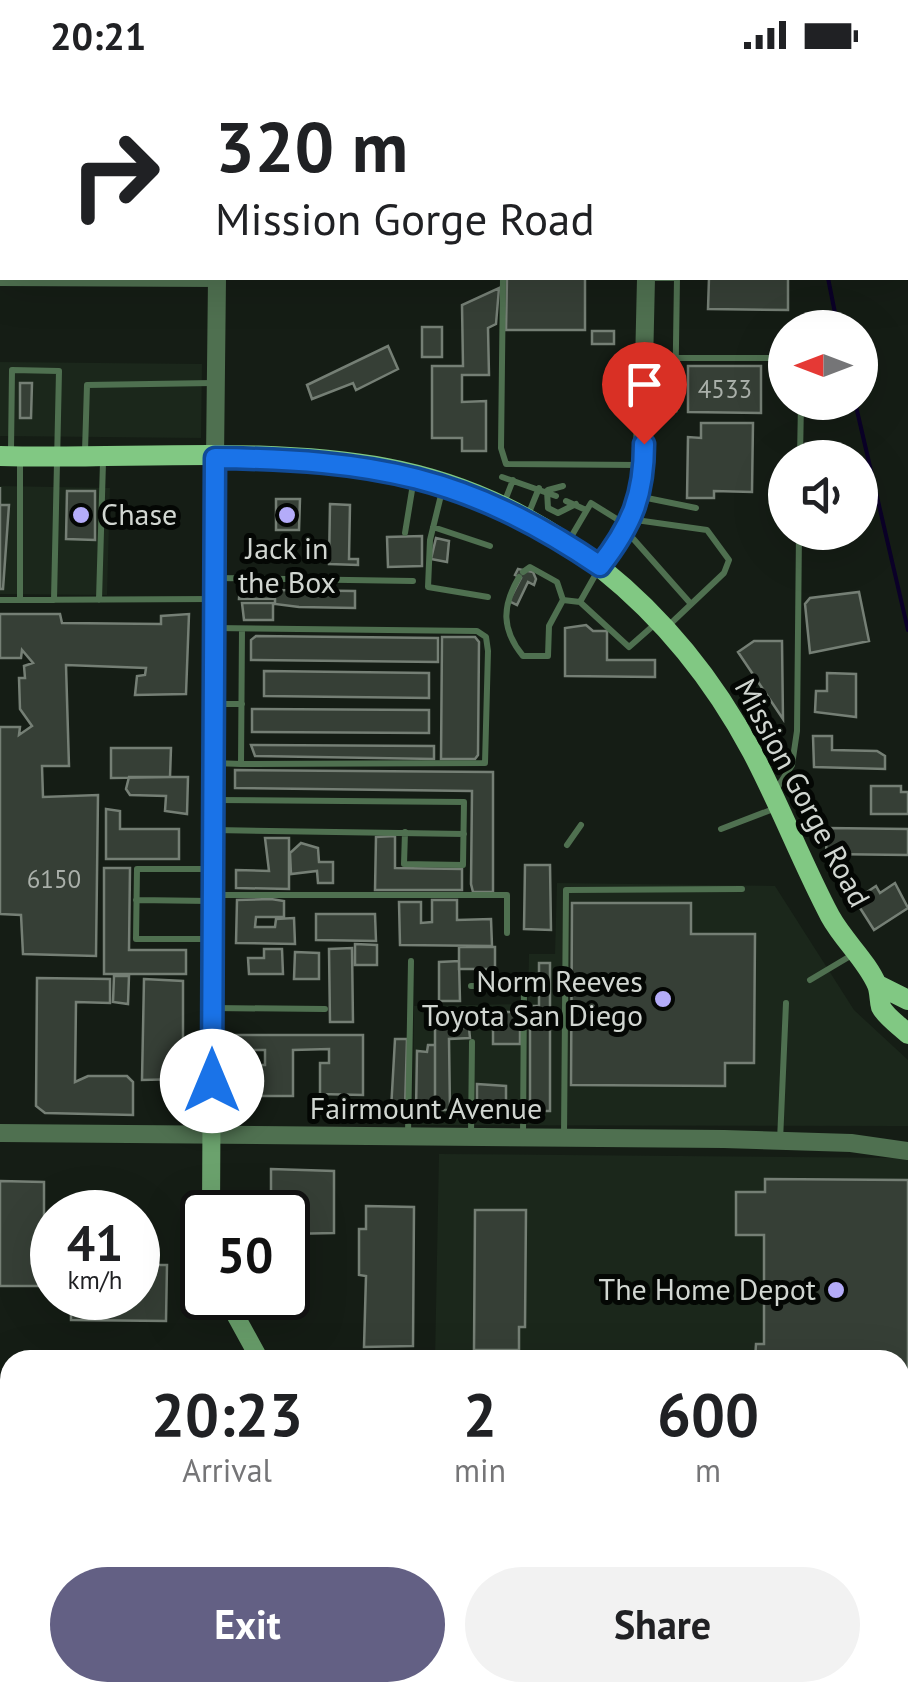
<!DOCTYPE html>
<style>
body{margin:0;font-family:"PT Sans",sans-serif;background:#f2f2f2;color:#202124;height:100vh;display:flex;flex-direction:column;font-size:38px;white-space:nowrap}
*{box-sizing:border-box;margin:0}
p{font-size:32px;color:#757577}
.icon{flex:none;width:55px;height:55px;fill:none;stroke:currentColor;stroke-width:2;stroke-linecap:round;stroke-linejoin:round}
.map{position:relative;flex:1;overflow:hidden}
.drawer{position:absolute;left:0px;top:1280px;width:910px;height:352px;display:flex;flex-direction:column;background:#fff;border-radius:30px 30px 0 0;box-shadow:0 10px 40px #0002}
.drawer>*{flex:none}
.top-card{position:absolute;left:0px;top:0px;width:910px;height:210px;box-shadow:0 10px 40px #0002;background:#fff;color:#202124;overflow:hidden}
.needle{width:65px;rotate:270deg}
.tools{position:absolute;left:768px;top:240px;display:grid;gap:20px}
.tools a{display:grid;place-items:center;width:110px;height:110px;border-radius:50%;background:#fff;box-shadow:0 10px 40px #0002;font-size:50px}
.speed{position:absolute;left:30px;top:1120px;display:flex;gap:20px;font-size:50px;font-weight:700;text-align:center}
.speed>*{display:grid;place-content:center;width:130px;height:130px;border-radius:50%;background:#fff;box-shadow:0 10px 40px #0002;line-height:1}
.speed small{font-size:25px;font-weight:400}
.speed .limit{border:5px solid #111;border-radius:15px;background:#fff;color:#111}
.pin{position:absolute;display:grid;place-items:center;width:85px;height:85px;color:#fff;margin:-102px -42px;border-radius:50% 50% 50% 0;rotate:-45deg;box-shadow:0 0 10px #0007}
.pin .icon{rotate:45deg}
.me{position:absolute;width:110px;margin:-55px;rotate:0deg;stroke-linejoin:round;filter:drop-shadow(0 0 8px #0008)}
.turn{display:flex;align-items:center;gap:35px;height:210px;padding:0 50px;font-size:45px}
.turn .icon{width:130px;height:130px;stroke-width:2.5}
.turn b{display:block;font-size:70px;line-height:85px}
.eta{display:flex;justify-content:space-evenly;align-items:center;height:170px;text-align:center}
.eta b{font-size:60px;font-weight:700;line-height:70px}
.action{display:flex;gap:20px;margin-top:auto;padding:20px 50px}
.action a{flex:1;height:115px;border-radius:60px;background:#636084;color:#fff;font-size:40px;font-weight:700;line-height:115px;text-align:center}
.action a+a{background:#f2f2f2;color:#202124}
.status{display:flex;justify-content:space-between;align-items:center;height:70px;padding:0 50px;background:#fff;direction:ltr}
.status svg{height:28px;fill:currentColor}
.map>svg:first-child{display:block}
.built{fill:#1b271b}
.green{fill:#302a55}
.water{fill:#0b0028}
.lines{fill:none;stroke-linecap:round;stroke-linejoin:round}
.stream{stroke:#0b0028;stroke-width:4}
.river{stroke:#0b0028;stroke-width:22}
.building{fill:#363f36;stroke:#757f75;stroke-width:2.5}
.service{stroke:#4f7050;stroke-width:6}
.minor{stroke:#4f7050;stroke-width:12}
.tertiary{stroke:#4f7050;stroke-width:18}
.secondary{stroke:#6ba26d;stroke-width:18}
.primary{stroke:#81c883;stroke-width:20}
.route-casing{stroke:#114b97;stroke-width:25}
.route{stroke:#1a73e8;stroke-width:18}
.poi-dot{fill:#b4acf9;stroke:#040704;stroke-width:4}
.labels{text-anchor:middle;stroke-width:10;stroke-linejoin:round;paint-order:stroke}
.number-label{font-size:25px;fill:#aab0aa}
.poi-label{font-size:30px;fill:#d1d6d1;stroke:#040704;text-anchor:end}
.street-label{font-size:30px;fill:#d1d6d1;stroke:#040704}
</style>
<div class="status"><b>20:21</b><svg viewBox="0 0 49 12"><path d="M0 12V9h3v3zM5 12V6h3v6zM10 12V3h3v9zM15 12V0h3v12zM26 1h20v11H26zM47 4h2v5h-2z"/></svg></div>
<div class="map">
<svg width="908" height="1631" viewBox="0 0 908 1631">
<rect width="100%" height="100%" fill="#151d15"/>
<path class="built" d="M0,292L202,294L201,368L0,366Z
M0,416L110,418L107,525L0,524Z
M557,813L775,816L854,940L908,990V1056L413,1055L414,936L528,934L529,884H555Z
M439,1084L908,1088V1508H900V1290H435Z"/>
<path class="green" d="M900,1521H908V1631H651L631,1623L900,1622Z"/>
<path class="water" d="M0,1401L10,1403V1543L0,1545Z"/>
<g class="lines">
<path class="stream" d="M816,2L817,0
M828,208L838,258
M855,332L908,560"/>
<path class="river" d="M850,1622L855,1631"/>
</g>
<path class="building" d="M507,208H585V260H506Z
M709,208H788V240L708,239Z
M499,218L496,254L488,258L489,305H462V332L486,331V381H462V368H432V296H463L462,235Z
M422,257H442V287H422Z
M592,261H614V274H592Z
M388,276L398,299L356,320L353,313L312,329L307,315Z
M688,296H761V343L688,342Z
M20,313H32L31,348H20Z
M701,353H753L752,422L714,421V428H687L688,367L701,368Z
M0,417V435H9L3,519H0Z
M67,421H95V470L66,469Z
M276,429H300L299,460H276Z
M330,434L350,435L349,489H358V495L329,494Z
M422,466V496L388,497L387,467Z
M436,468L449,471L447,492L431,489Z
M518,499L533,502L536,509L534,515L528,512L517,535L509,531L521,508L515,505Z
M240,511L275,512V520L355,521V538L299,537L275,534V529H239Z
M859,522L869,571L810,583L805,534L810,528Z
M242,533H273V550H244Z
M0,544H60L62,553L161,554V546L189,544L186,624L135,625L137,606L145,605L146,598L66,595L69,696H42L43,727L98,725L96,886L23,884L21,845L0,844V657H20L19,665L32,656L20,639L19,608H25L24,596L33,593L22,580L21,588H0Z
M586,555L593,561H607V590H655V607L565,606V558Z
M256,566L438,568V592L251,590V570Z
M442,567H475L479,572L478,685L475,689H441Z
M754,571H782L783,649L738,582Z
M264,601L429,603V628L264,626Z
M827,603L856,604V647L815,642L816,621H827Z
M252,639L429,640V663L252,662Z
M813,666H832V680L877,681L885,686V699L814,697Z
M251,675L434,676V689L255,686Z
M111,678H171L170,707L111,708Z
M235,700L493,702V822H473L471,814L472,721L235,718Z
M188,707L187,744L165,741L166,726L130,725L126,719L129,707Z
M871,716H901V722H908V744H871Z
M106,739L120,741V759H179V789H106Z
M827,758L908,759V785L826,784Z
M395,766V798L462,799V820H375L376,767Z
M265,768H289V819L236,818V800L269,801Z
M301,773L318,778L319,792H333V813H318L317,801L291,804L290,783Z
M525,795H550L551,860L524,859Z
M104,798H130L129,880H186V904H104Z
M895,813L908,838L874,860L855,830L876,816L880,823Z
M271,829L284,831V847H256L255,857H275L276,849L294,848L295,874L236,873L237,830Z
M432,830H457V850L491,849L492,876L400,875L399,832H421V853L432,852Z
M572,833H691V864H755L754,993H725V1016L571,1015Z
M316,844H375L376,871L316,870Z
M355,874L377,875V895H355Z
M459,877H495V899H459Z
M352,878L353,952H330L329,879Z
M264,879H282L283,904H249L248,888H264Z
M295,882L319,883V909H294Z
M459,891L460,931H439V892Z
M539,893H550V1041H530V957H534V936H539Z
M114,906H129L128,934L113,932Z
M37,908L110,909V933L76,932L75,1012L88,1006H127L133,1012V1045L45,1043L36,1036Z
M144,909L183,911V1009L142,1010Z
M493,942H520V974H493Z
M435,958H469L470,968L449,969L450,1040H435Z
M235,965H363V1025L320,1024V993H329V979L293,980V1026H260L259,995H265V980H235Z
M395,969H407L405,1039L391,1040Z
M428,975H435V1040L416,1041L417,981L427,982Z
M477,1014L506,1016V1042L477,1038Z
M271,1099L334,1101V1163L288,1164V1142H271Z
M765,1109L908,1110V1343H900V1290H755L756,1274H764V1165H736V1122H765Z
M0,1111L44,1112V1216H0Z
M366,1136L414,1137L413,1276L364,1277L366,1206L359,1205V1159H366Z
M475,1140H526L525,1257H519V1280H474Z
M138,1195H167L166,1251L71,1250V1228H138Z"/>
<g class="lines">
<path class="service" d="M792,0V2
M507,2V0
M503,208L501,378L506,394L638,395
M647,208H677
M646,288H784
M675,340L677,208
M11,380L12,300L59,301L54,530
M85,381L87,315L213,313
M800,388L801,332
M20,391V530
M502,407L556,426
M443,417L430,470L428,517L488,527
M548,420L563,416
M547,421L548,438L558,443L576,434
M642,427L696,438
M566,431L586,440
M504,433L513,410
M528,445L539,418
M636,450L707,460L729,490L724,503L667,557
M433,457L490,476
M405,463L414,408
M629,464L691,534
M568,472L591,433L628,456
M523,502L530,497L557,512L563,530
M519,507C502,536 501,559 523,586H548L549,556L563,530L580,532L629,577L654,555
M216,508L413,511
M0,530L214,529
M99,530L103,392
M580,532L597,502
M215,558L477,561L486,567L488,581L485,693L241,694L242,559
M215,634H242
M214,693L241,694
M775,721L792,695L797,661L799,462
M215,730L464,732L463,795L404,794L405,762
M721,759L776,738
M215,760L464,764
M567,775L581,755
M213,825H507V863
M136,830L210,831
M210,869H136L137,799H211
M810,910L852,885
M471,916H524L523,1066
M213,938L325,939
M408,1065L411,891
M471,1066L472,972
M564,1067L566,820L742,819
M780,1071L786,933
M336,1631L339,1622"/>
<path class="minor" d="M0,210L217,211"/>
<path class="tertiary" d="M220,2V0
M647,2V0
M215,388L217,208
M600,496L633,450L641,427L646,208
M0,1063L724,1069L851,1073L908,1081"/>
<path class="secondary" d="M211,1142L215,388
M226,1228L260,1290
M500,1631L501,1622"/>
<path class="primary" d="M0,386C127,390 261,375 387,398C547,428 677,541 752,682C780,735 802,793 830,846C843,870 867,891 877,915C880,922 879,930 881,937C886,947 900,956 908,964
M878,915L908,930"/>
</g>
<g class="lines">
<defs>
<path id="route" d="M212,1011L215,388C373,390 466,405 600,496C632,455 644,425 644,374"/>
</defs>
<use href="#route" class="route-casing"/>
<use href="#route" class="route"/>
</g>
<g class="poi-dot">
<circle cx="81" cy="445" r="10"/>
<circle cx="287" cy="445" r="10"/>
<circle cx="663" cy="929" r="10"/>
<circle cx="836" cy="1220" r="10"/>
</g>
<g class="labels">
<g class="number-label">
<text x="725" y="328">4533</text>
<text x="54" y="818">6150</text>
</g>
<g class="poi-label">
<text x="101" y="455" text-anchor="start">Chase</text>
<text x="287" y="489" text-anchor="middle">Jack in<tspan x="287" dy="34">the Box</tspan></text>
<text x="643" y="922">Norm Reeves<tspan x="643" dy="34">Toyota San Diego</tspan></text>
<text x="816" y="1230">The Home Depot</text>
</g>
<g class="street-label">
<text transform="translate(802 723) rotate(62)" y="10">Mission Gorge Road</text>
<text x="426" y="1049">Fairmount Avenue</text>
</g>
</g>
</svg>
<div class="tools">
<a><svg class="needle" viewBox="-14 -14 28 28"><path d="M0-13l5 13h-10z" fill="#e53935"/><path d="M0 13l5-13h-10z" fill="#757577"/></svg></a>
<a><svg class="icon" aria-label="sound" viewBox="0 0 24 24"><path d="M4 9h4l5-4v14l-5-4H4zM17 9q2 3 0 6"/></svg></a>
</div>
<div class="speed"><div>41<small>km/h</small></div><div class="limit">50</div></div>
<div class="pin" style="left:644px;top:374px;background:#d93025"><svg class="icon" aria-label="arrive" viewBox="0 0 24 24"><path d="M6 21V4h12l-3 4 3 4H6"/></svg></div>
<svg class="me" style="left:212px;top:1011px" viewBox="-20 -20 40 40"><circle r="19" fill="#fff"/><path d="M0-13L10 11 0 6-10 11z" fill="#1a73e8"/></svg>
<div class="top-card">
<div class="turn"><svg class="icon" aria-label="right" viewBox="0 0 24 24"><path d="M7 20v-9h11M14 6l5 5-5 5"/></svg><div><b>320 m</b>Mission Gorge Road</div></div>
</div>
<section class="drawer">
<div class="eta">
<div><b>20:23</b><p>Arrival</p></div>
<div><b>2</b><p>min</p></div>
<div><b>600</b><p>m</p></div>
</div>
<div class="action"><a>Exit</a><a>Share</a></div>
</section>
</div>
